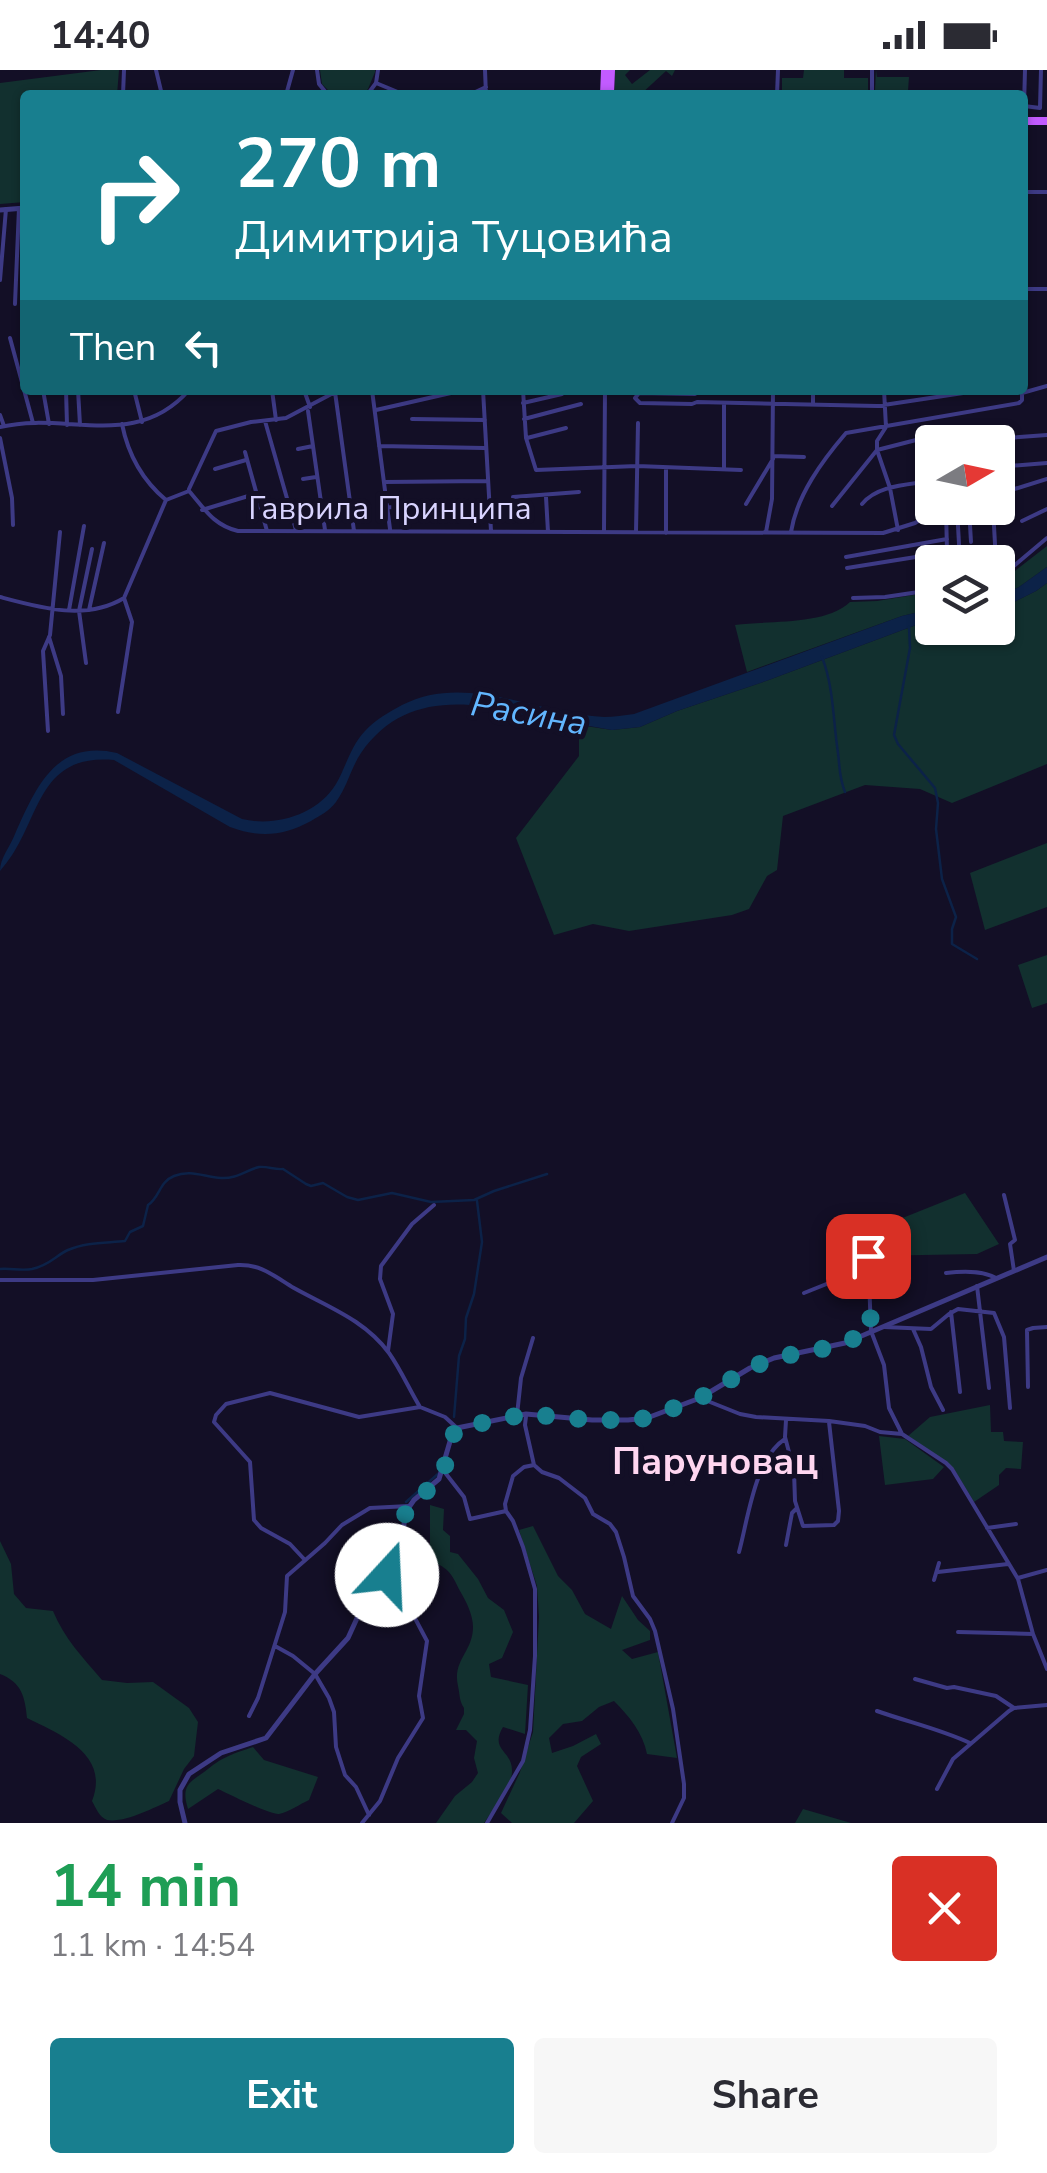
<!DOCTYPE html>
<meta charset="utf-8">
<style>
body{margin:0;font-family:"Nunito Sans",sans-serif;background:#f7f7f7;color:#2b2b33;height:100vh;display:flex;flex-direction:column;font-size:38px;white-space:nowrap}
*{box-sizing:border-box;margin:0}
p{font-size:32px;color:#7c7c81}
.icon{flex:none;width:55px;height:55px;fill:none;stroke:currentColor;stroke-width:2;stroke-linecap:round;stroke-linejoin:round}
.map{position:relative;height:1753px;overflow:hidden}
.side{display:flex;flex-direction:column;background:#fff;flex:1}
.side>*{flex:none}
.banner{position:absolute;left:20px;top:20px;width:1008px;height:305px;border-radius:10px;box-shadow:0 2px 8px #0004;background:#187f8f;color:#fff;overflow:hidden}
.needle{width:65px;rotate:81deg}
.tools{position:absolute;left:915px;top:355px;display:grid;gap:20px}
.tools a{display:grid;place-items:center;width:100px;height:100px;border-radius:10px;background:#fff;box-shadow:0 2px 8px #0004;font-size:50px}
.pin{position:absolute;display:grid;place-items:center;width:85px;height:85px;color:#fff;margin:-42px;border-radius:20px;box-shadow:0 5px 15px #0006}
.me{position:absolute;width:110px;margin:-55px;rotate:20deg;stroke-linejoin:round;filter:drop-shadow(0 0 8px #0008)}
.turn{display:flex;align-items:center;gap:35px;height:210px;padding:0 50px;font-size:45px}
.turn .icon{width:130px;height:130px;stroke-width:2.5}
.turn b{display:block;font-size:70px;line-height:85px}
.then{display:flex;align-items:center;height:95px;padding:0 50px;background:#0003;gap:20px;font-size:38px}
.round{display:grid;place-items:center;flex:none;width:105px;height:105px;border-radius:10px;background:#f7f7f7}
.summary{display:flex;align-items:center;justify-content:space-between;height:170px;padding:0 50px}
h1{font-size:60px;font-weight:700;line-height:75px;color:#1e9e55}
.button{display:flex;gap:20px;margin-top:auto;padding:20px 50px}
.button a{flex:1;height:115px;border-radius:10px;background:#187f8f;color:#fff;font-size:40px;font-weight:700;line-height:115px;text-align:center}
.button a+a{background:#f7f7f7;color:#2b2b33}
.status{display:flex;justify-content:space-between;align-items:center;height:70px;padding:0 50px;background:#fff;direction:ltr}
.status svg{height:28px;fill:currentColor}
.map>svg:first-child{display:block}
.green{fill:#12302f}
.water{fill:#0c2248}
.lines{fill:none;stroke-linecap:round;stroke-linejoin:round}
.stream{stroke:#0c2248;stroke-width:2.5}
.minor{stroke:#3d3a85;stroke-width:4}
.tertiary{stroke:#3d3a85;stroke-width:5}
.primary{stroke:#c25bff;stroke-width:8}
.route{stroke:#187f8f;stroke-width:18;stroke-dasharray:0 32.4}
.labels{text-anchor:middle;stroke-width:10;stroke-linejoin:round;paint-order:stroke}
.street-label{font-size:32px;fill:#d9d4ff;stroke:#130f26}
.water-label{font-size:35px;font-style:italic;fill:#62b6ff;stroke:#130f26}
.quarter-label{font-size:38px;font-weight:bold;fill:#ffd6f0;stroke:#130f26}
</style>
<div class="status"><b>14:40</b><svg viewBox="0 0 49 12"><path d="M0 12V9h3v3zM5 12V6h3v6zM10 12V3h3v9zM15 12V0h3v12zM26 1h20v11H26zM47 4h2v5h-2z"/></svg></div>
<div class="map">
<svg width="1047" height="1753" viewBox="0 0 1047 1753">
<rect width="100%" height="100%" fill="#130f26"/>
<path class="green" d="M101,0H119L117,25H25V132L0,134V13Z
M320,0H375V2L368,19L362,25H333L322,14Z
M615,0H630L625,5L632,14L650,0H675L672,6L666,1L640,25H615Z
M804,0H844V8H868V21L782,20V8H803Z
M876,0L877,7H909L908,21H875Z
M1047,476V497L1019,517L998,527V509L1011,504Z
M1047,513V694L952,733L920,719L865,715L783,746L777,800L767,806L749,839L732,845L629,861L593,854L554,865L516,768L579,686V655L612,660L640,657L677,641L766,611L916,555L932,551V558H998V540L1036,521Z
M932,522V539L902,546L747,602L735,555C768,550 825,556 850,532L877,531Z
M1047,773V837L985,860L970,803Z
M1047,885V933L1032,938L1018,895Z
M965,1123L999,1174L977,1184L869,1186L875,1159Z
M990,1335L991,1362H1003L1004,1371L1023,1372L1021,1399L1006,1398L999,1405V1415L974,1432L954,1399L908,1366L930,1347Z
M879,1366L905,1369L944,1397L933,1409L885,1415Z
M430,1435L444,1439L443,1460L450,1466V1482L458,1484L478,1509L488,1528L504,1540L513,1562L502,1588L489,1594L491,1607L528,1615L525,1664L503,1657C489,1681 513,1680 512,1702C512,1715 492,1741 484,1753H436L455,1726L472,1712L478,1703L474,1688L477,1671L466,1660H456L464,1644V1638C459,1630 460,1625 458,1616C452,1590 473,1582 473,1557C473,1545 466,1531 460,1521C453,1507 450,1499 435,1493L430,1483Z
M533,1456L558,1506L572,1520L585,1544L611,1559L622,1526L638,1550L650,1561V1570L622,1580L632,1589L658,1582L677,1688L647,1684C643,1663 629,1646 614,1631L599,1637L582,1651L563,1654L549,1668L552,1683L573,1676L596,1664L601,1674L581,1687L577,1696L593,1731L574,1753H512L501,1743L520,1702L533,1662L539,1547L537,1516L519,1460Z
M0,1471L11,1494L14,1524L26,1538L53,1541C64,1568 83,1588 102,1610L127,1613L153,1612L189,1638L198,1652L194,1686L184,1699L169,1731C153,1738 125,1753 107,1750C99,1747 96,1738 92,1731C110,1685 62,1665 27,1648C25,1626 21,1612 0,1604Z
M253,1677L264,1690L318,1707L309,1730C300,1734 289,1742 279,1744C270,1745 229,1724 218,1719L188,1739C180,1714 191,1712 208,1699C224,1686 233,1684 253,1677Z
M803,1739L851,1753H795Z"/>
<path class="water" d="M1047,497V513L1036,521L998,540V527L1019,517Z
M932,539V551L916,555L766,611L677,641L640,657L612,660L470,635C425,632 388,644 361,683C351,698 347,717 336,732C329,741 321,745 311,751C283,766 260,768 230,757L114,690C33,683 42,755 0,801C0,788 10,777 15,764C36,717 56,669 117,683L242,749C275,757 317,745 336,714C346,697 350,677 365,661C375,650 389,642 402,635C466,602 537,644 604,647C614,647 624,645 634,644L902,546Z"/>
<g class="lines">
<path class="stream" d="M909,557L910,578L894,665L898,674L935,718L938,733L936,759L942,809L956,847L952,859V874L977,889
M822,587C834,618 833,651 838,683C840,699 839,707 845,722
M0,1199C11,1198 21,1201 32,1199C50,1195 55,1186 68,1180C86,1172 106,1173 125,1171L130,1162L143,1156L148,1135C160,1127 159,1112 174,1106C191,1099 204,1107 221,1108C237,1109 246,1100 259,1097C268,1096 274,1100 283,1099L306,1114L311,1116L323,1113L347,1127L358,1130L392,1123L431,1132L474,1130L494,1121L547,1104
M454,1347L459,1286L465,1269L466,1248L474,1224L482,1172L477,1131
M406,1432L439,1403"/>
<path class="minor" d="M156,0L162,25
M317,0L319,14L328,25
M485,0L486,25
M1025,0L1024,36L1040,38L1041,0
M376,13L405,25
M123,25L124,0
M286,25L293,0
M367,25L376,13L378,0
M469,25L486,17
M777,25L778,0
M872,25V0
M1022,122H1047
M0,210L6,139
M1022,219H1047
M15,234L19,138
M10,268L33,353
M43,320L49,354
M66,320L67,355
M78,320L80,355
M134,320L142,352
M272,320L276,350
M304,320L310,337
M372,320L390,459
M483,320L491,461
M523,320L526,368L536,400L637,396L741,400
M1015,320L1022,323L1047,316
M335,322L354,461
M695,324L639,323L635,328L640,333L692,334L697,332L877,336L983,320
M523,333L562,324
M813,335V320
M376,340L464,320
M308,341L325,460
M0,345L4,356
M412,349L485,350
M524,349L581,334
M265,351L296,460
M122,354C128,384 142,410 166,430L189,421
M0,357C66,341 136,381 189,320
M0,368L12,428L13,455
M527,368L566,358
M953,372L1047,365
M379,376L484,378
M298,379L313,376
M877,380L890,418L898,460
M245,382L267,461
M773,386L804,387
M998,397L1047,393
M666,398V463
M215,399L246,390
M724,399V333
M303,409L316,407
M384,412L488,411
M189,419L216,361L251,352L286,348L339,320
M189,421C204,438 213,455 238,461L883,463L915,453L940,438
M1008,421L1047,409
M513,427L579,422
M546,427L548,462
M746,434L773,389
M862,434C878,415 907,415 930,411L920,369L877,380
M832,436L877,380V371L886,357L884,320
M386,437L489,438
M957,438L960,492
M969,438L971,472
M993,438L996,492
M202,440L255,424
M1022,451L1047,439
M604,460L605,320
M636,462L638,353
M766,462L772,429L773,320
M791,462C797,425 822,391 846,363L1019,333L1022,330V323
M846,487L947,469
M847,498L947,482L946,438
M998,506L1015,495L1047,468
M0,527C41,538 86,551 124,528
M853,528L885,527L932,520
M69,540L84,456
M89,540L104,473
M49,567L61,606L63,644
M86,593L79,541L92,479
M118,642L132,552L124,528L166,430
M48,661L43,581L50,565L60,462
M1004,1125L1015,1170L1010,1174L1014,1201
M868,1183L871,1261L884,1295L889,1338L902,1364
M946,1203C962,1201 982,1200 996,1208
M0,1210H93L238,1195C261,1194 274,1206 294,1218C328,1237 365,1250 389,1283C401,1300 409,1319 420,1337
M977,1216L989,1318
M804,1223L869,1197
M951,1242L960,1322
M884,1257L931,1259L949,1244L958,1239L994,1243L1004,1267L1010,1338
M913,1259L921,1277L931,1317L943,1340
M388,1281L393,1244L380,1209L381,1196L412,1154L434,1135
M1028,1317L1027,1260L1033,1258L1047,1257
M700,1328L740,1344L756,1347L829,1351L865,1356L880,1362L902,1364L946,1393L952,1399L1018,1509L1033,1564L1047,1599
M517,1345L521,1308L533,1268
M526,1346L525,1355L534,1395L542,1402L559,1408L585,1428L593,1444L610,1454L616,1462L624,1487L633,1526L650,1549L655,1561L673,1639L684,1714V1728L672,1753
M786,1350L785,1367L794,1401L795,1431L803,1456L834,1455L838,1451L839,1441L829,1352
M443,1400L464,1427L470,1449L506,1441
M987,1458L1016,1454
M786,1475L792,1443L797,1438
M739,1482C748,1449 755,1388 785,1369
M304,1489L290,1474L261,1458L254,1450L250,1392L214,1352L216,1345L226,1334L270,1323L359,1347L420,1337L445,1347L457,1358
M938,1502L1008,1494
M1018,1508L1047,1500
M934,1510L939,1493
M958,1562L1033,1564
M275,1576L293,1586L315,1604L329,1628L334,1642L336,1677L345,1705L356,1717L369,1745
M915,1609L947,1618L954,1617L996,1626L1014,1638
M877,1641C908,1652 940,1659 970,1673
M249,1646L258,1628L285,1542L287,1506L325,1473L342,1455L370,1438L409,1436
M937,1719L953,1689L1009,1641L1014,1638L1047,1635
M362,1753L380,1731L398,1688L423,1648L419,1626L427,1571L391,1503
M487,1753L523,1691L530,1660L535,1586V1519L523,1477L513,1451L506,1441L505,1434L513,1406L524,1397L534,1395"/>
<path class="tertiary" d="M0,140L25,138
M185,1753L180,1732V1720L189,1704L221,1683L266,1668L315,1604L348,1568L369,1522L395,1497L407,1440L414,1430L439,1409L451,1368L457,1358L526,1344L592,1350H628L647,1348L700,1328L750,1298L774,1288L845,1273L1047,1187"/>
<path class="primary" d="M604,25L605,0
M610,25L611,0
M1022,51H1047"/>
</g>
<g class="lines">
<path class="route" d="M387,1505C404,1490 400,1465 405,1445C410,1428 428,1423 438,1411C449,1395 447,1374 457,1358L526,1344L592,1350H628L648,1348L700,1328L750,1298L774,1288L837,1276L871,1261L868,1186"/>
</g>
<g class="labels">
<g class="street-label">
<text x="390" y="449">Гаврила Принципа</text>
</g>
<g class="water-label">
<text transform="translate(529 643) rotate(10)" y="12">Расина</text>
</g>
<g class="quarter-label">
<text x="715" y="1404">Паруновац</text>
</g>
</g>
</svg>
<div class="tools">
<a><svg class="needle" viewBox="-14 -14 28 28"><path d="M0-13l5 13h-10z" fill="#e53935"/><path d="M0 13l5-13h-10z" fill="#7c7c81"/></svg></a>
<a><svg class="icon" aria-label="layers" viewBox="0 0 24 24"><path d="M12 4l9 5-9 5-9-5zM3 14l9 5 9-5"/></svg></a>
</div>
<div class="pin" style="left:868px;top:1186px;background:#d93025"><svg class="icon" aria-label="arrive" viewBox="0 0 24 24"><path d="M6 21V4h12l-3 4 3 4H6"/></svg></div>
<svg class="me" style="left:387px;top:1505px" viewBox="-20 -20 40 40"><circle r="19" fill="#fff"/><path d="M0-13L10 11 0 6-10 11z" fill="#187f8f"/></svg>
<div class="banner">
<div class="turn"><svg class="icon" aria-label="right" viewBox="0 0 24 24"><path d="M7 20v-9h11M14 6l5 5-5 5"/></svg><div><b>270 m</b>Димитрија Туцовића</div></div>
<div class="then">Then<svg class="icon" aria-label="left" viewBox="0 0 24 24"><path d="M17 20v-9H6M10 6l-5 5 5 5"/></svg></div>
</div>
</div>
<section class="side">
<div class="summary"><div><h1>14 min</h1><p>1.1 km · 14:54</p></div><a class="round" style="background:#d93025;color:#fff"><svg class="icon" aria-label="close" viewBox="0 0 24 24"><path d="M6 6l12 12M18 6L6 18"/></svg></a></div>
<div class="button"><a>Exit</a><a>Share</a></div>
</section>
